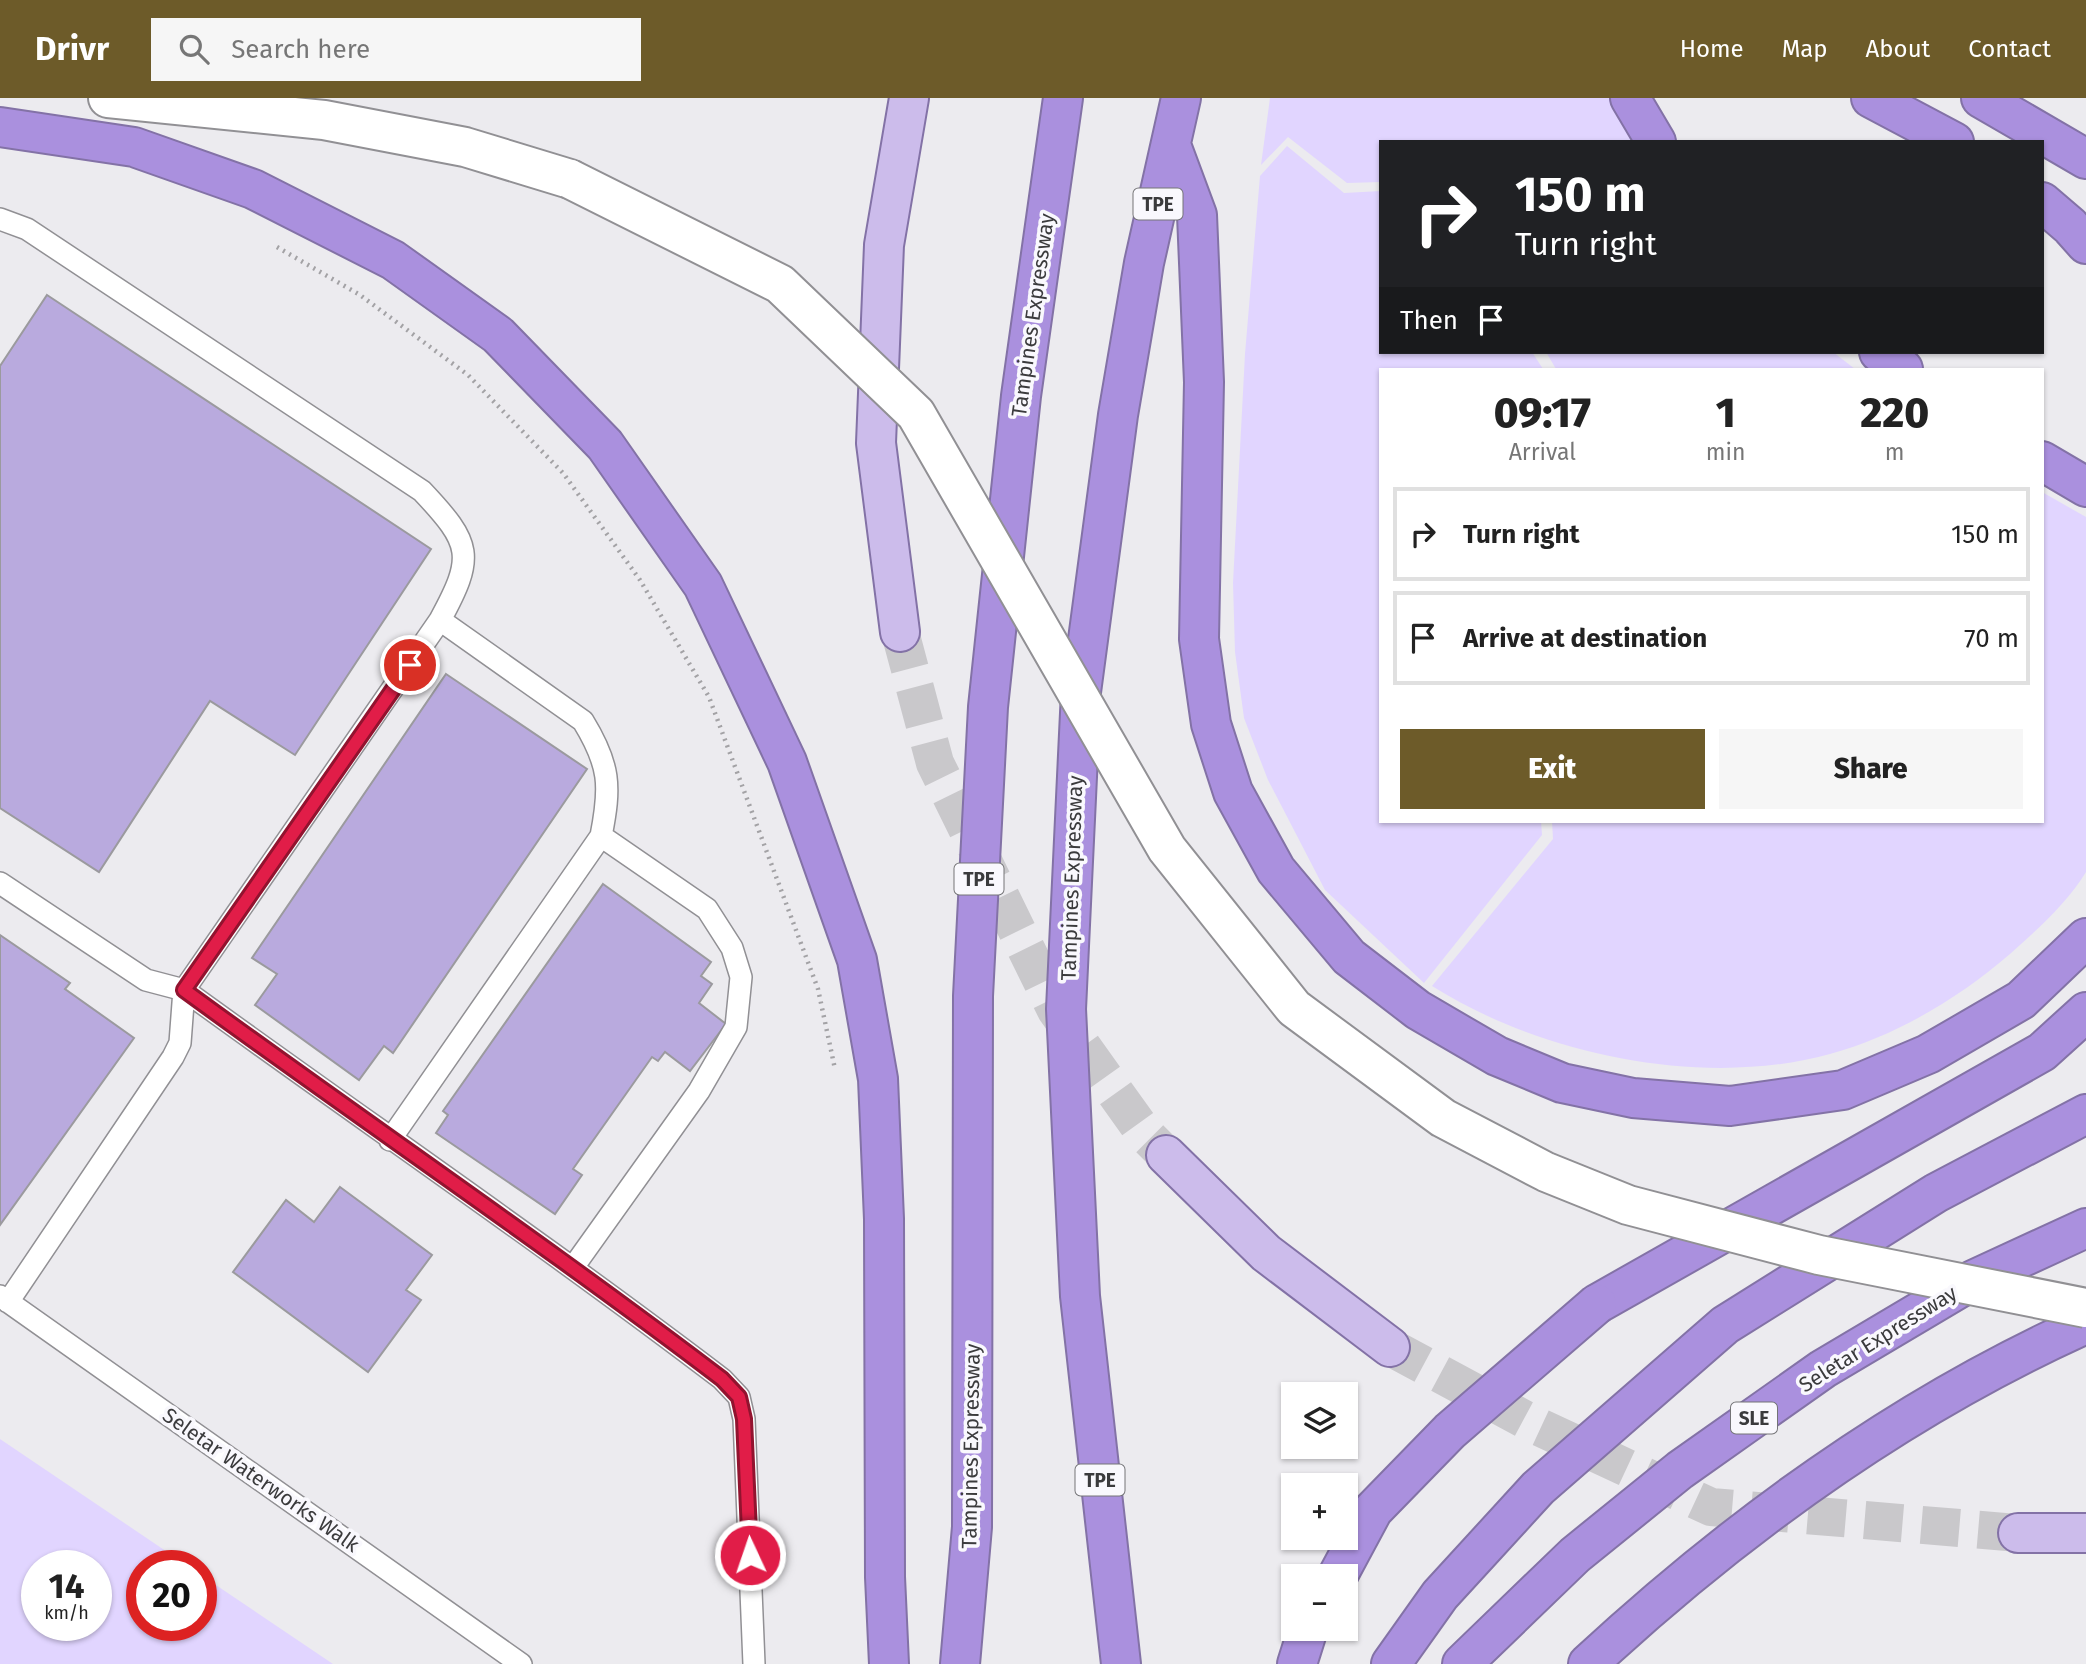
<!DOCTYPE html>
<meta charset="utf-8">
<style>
body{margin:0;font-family:"Fira Sans",sans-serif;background:#f6f6f6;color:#222;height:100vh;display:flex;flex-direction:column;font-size:26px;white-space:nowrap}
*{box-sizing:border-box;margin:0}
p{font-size:23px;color:#767676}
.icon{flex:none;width:38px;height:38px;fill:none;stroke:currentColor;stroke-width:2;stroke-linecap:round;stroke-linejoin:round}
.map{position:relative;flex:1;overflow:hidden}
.side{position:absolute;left:1379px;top:270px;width:665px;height:455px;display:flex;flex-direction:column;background:#fff;border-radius:0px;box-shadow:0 2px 5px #0004}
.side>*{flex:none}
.banner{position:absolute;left:1379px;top:42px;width:665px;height:214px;border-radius:0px;box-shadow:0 2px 5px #0004;background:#202124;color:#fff;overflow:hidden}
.fabs{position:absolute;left:1281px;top:1284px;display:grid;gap:14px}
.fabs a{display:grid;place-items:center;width:77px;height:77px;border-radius:0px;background:#fff;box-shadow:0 2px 5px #0004;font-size:35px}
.speed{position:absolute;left:21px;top:1452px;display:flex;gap:14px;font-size:35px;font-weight:700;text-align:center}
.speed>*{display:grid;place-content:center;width:91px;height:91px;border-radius:50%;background:#fff;box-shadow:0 2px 5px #0004;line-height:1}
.speed small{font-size:18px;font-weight:400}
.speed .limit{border:10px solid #d22;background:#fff;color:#111}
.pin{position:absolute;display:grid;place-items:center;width:60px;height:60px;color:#fff;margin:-30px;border:4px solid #fff;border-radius:50%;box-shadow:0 2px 7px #0007}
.me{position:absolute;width:77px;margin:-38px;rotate:357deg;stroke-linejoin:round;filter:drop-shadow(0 0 5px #0008)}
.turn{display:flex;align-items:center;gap:24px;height:147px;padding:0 21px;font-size:32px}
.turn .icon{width:91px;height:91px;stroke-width:2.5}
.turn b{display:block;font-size:49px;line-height:60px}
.then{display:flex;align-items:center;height:66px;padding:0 21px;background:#0003;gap:14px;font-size:26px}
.eta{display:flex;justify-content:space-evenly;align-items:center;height:119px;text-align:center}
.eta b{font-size:42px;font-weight:800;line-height:49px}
.primary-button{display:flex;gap:14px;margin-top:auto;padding:14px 21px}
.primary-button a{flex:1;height:80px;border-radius:0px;background:#6d5b29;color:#fff;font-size:28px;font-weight:800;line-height:80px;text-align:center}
.primary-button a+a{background:#f6f6f6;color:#222}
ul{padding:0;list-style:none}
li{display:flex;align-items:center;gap:21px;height:94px;margin:0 14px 10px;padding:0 7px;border:4px solid #e0e0e0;border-radius:0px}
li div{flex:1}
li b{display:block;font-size:26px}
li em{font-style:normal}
header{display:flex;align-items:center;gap:42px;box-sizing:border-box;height:98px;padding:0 35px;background:#6d5b29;color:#fff}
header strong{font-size:33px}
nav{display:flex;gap:38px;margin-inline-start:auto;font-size:24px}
.search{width:490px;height:63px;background:#f6f6f6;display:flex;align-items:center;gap:18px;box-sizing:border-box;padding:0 24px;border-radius:0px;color:#767676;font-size:26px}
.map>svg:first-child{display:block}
.green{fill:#e1d5ff;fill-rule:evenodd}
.building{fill:#b9aade;stroke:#9b9a9e;stroke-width:2}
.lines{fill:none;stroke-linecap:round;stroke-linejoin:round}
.primary-tunnel{stroke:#c9c8cb;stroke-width:38;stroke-dasharray:38 19;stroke-linecap:butt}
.lane-casing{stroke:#919094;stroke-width:24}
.secondary-casing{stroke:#919094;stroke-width:42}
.primary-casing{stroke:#8372a6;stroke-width:42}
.highway-casing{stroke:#8372a6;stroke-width:42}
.path{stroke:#a3a2a5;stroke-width:4.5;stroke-dasharray:2 5;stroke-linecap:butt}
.lane{stroke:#fff;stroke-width:21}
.secondary{stroke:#fff;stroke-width:38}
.primary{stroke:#ccbceb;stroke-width:38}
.highway{stroke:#aa90de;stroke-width:38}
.secondary-bridge-casing{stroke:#919094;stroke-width:42;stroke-linecap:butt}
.highway-bridge-casing{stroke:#8372a6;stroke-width:42;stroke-linecap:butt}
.secondary-bridge{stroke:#fff;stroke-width:38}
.highway-bridge{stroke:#aa90de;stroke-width:38}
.route-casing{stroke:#92132f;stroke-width:18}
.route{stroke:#e11d48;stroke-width:12}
.labels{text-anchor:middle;stroke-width:7;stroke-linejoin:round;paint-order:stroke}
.shield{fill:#f9f8fd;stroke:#747477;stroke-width:2}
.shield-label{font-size:19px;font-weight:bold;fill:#3b3b3d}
.street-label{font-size:21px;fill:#3b3b3d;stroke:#f9f8fd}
</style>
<header>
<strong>Drivr</strong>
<div class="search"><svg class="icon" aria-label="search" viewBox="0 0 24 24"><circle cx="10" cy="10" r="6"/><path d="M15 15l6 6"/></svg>Search here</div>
<nav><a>Home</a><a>Map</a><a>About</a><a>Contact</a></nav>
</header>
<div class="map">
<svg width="2086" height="1566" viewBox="0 0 2086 1566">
<rect width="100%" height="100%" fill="#ecebef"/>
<path class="green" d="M1270,0H1609L1638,44H1381V84L1347,85L1288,39L1261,67Z
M1287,48L1344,95L1381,93V254H1532L1543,271H1381V723H1541L1542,737L1424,885L1325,792L1268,682L1244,620L1235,554L1233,485L1245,256L1260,78Z
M1546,254H1833L1855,271H1556Z
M2042,394L2086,419V774C2067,805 2037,832 2010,856C1959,900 1896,938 1830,956C1704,991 1541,957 1432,888L1553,741L1552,723H2042Z
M0,1341L188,1468H142V1528H201V1477L333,1566H0ZM96,1468V1528H37V1468Z"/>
<path class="building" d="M47,197L431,451L295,657L210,603L99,774L0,710V268Z
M446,576L587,671L393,955L384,948L359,982L255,907L277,876L252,860Z
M603,786L711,864L701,878L712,886L699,905L726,926L690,973L665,954L658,963L652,959L573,1071L582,1077L555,1116L436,1035L448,1017L443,1013Z
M0,837L70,885L65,891L134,940L0,1127Z
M340,1089L432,1157L406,1192L421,1202L368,1274L233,1174L286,1102L314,1124Z"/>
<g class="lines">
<path class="primary-tunnel" d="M900,534L935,665L1056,912L1144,1035L1166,1057
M1390,1249L1539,1329L1711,1409L2018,1435"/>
<defs>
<path id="lane" d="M0,121L27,131L422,393C472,446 475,458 440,522L184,892L180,945L173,959L8,1204
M0,785L146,882L184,892C363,1022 546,1147 722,1281L739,1299L744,1321L754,1566
M390,1042L601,738C611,688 610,667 583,623L440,522
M574,1168L699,993L725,948L736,929L741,879L732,850L707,811L601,738
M0,1198L521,1566"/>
<path id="secondary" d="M108,0L324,22L465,49L570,81"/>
<path id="primary" d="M900,534L876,345L884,147L909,0
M1166,1057L1266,1155L1390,1249
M2018,1435H2086"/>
<path id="highway" d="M1630,0L1656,44
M1871,0L1954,44
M1981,0L2086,61
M0,29L134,49L253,91L393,162L498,237L605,347L703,487L787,664L857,862L878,981L884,1121L885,1479L889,1566
M1171,47L1197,117L1204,284L1199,541L1211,626L1233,694L1276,772L1349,859L1418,912L1497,958L1562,985L1633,1000L1730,1008L1843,992L1928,956L2021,902L2086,840
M2042,104L2070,128L2086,146
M1879,254L1903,271
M2042,363L2086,389
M1597,1206L2042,954L2086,914
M960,1566L972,1429L973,898L988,609L1021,298L1063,0
M1121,1566L1080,1198L1066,911L1081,594L1118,317L1144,165L1181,0
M1297,1566L1308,1531
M1391,1566L1440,1497L1538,1390L1725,1227L1936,1095L2086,1016
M1462,1566L1575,1457L1680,1372L1823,1271L1973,1182L2086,1130
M1588,1566C1736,1429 1901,1309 2086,1226"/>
</defs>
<use href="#lane" class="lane-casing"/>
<use href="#secondary" class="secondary-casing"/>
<use href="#primary" class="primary-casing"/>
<use href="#highway" class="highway-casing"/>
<path class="path" d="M277,149L360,197L468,277L563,375L640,482L709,599L818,891L835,971"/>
<use href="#lane" class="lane"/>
<use href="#secondary" class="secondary"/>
<use href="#primary" class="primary"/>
<use href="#highway" class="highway"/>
<defs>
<path id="secondary-bridge" d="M570,81L780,186L916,316L1167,751L1294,910L1443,1020L1546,1074L1628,1107L1819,1157L2086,1210"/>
<path id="highway-bridge" d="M1337,1479L1373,1412L1450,1333L1597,1206"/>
</defs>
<use href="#secondary-bridge" class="secondary-bridge-casing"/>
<use href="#highway-bridge" class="highway-bridge-casing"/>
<use href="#secondary-bridge" class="secondary-bridge"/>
<use href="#highway-bridge" class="highway-bridge"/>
</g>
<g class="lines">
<defs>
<path id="route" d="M410,567L184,892C363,1023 546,1147 722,1281L739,1299L744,1321L750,1457"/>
</defs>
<use href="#route" class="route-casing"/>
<use href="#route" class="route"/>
</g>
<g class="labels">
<g class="shield">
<rect x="1133.5" y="90.5" width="49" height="31" rx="5"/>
<rect x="954.5" y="765.5" width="49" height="31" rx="5"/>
<rect x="1731" y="1304.5" width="46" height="31" rx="5"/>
<rect x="1075.5" y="1366.5" width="49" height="31" rx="5"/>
</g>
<g class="shield-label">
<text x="1158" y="113">TPE</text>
<text x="979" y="788">TPE</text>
<text x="1754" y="1327">SLE</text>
<text x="1100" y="1389">TPE</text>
</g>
<g class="street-label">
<text transform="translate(1033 217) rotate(-82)" y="7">Tampines Expressway</text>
<text transform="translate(1072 780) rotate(-88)" y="7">Tampines Expressway</text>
<text transform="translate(1878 1241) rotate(-32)" y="7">Seletar Expressway</text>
<text transform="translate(971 1348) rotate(-89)" y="7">Tampines Expressway</text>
<text transform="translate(261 1382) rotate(35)" y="7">Seletar Waterworks Walk</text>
</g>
</g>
</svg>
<div class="fabs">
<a><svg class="icon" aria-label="layers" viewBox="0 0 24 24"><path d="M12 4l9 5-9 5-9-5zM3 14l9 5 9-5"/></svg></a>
<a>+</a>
<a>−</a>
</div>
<div class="speed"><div>14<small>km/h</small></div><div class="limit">20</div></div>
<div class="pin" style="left:410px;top:567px;background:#d93025"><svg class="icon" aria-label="arrive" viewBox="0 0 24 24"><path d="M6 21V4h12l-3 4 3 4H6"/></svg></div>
<svg class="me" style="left:750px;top:1457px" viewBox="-20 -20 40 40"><circle r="17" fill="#e11d48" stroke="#fff" stroke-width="3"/><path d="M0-11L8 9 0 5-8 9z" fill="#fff"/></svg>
<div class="banner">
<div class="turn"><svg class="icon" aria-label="right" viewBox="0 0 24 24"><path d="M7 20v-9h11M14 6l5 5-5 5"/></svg><div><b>150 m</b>Turn right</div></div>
<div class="then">Then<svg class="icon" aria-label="arrive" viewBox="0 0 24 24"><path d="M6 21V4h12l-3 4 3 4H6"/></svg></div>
</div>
<section class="side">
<div class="eta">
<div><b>09:17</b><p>Arrival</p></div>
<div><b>1</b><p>min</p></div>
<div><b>220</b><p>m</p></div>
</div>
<ul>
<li><svg class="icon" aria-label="right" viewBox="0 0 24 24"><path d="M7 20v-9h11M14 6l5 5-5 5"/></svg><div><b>Turn right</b></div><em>150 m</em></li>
<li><svg class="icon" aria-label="arrive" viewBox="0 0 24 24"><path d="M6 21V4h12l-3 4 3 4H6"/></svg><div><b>Arrive at destination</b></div><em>70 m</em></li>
</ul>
<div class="primary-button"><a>Exit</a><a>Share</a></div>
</section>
</div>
